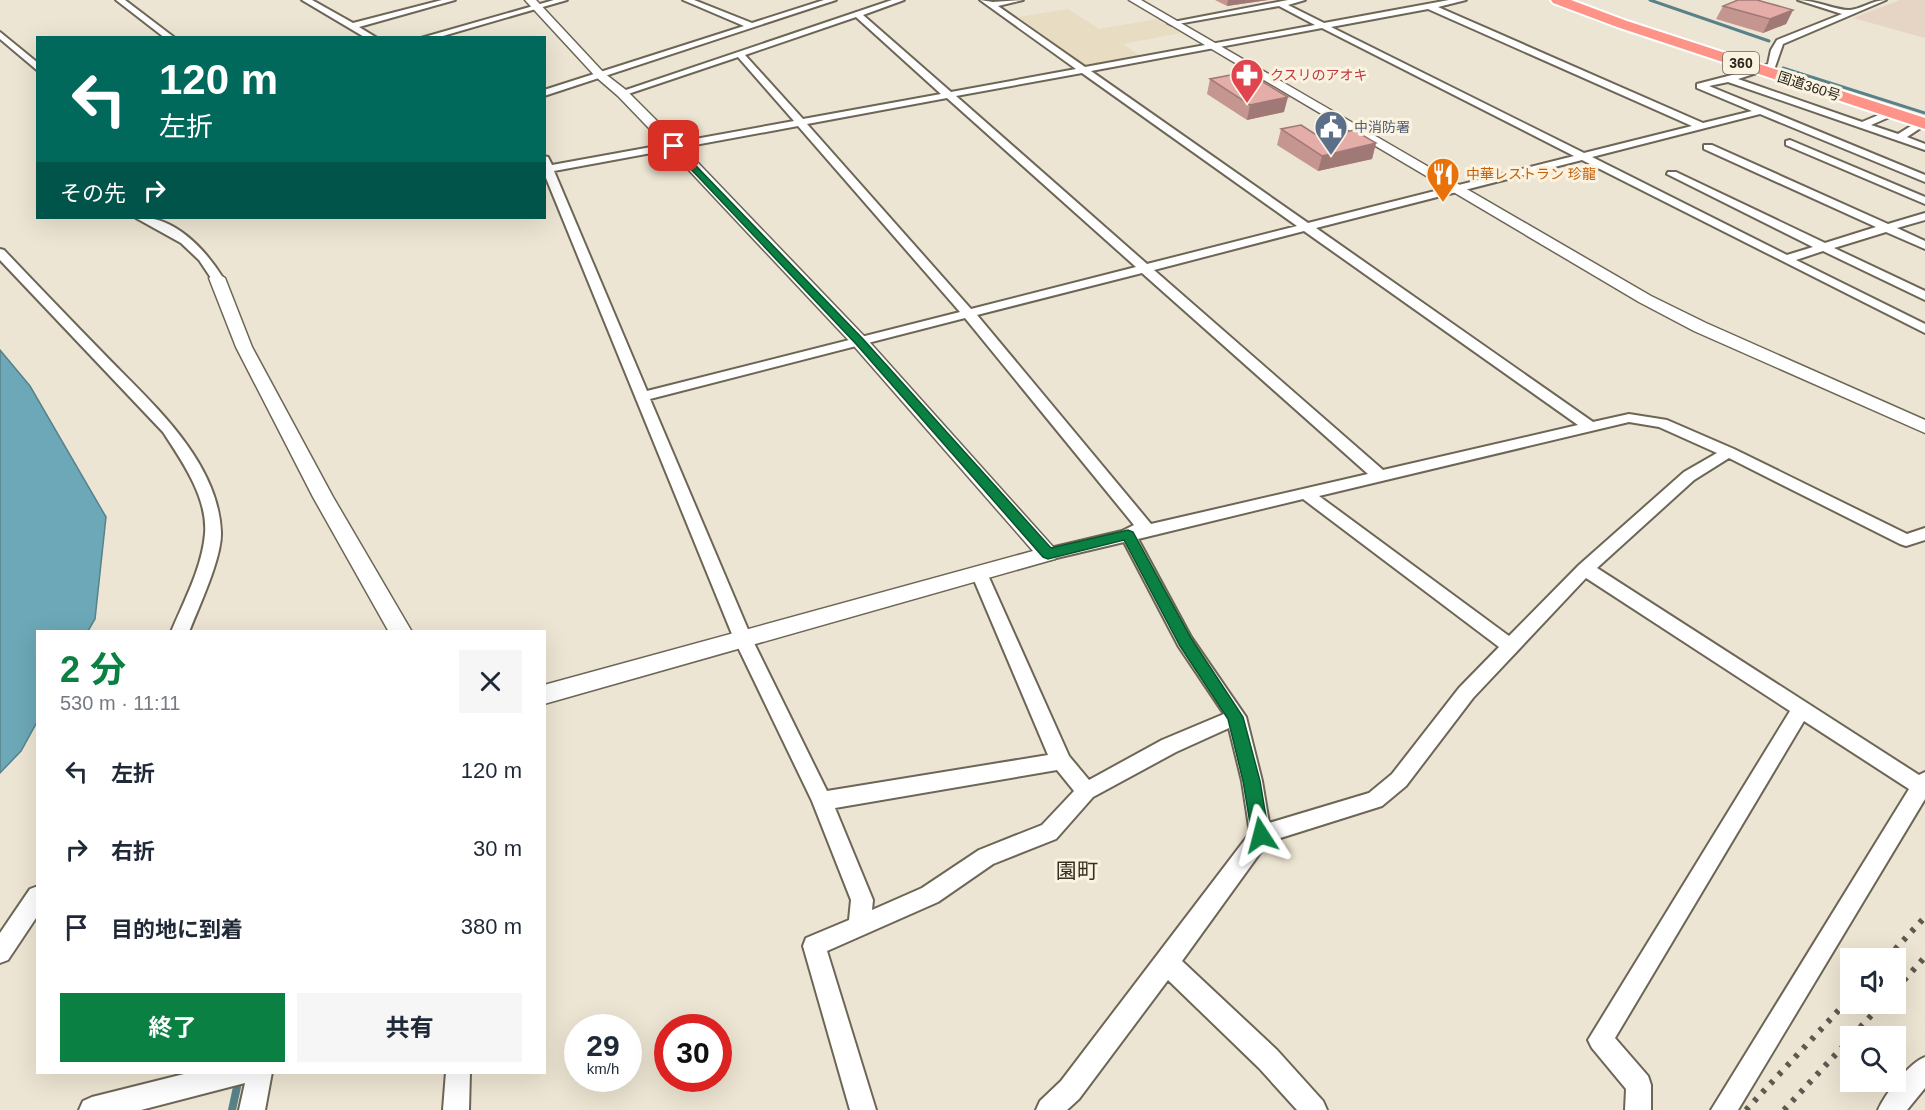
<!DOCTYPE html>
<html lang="ja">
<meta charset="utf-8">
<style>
body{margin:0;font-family:Helvetica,"Noto Sans JP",sans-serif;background:#f6f6f7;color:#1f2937;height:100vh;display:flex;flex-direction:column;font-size:22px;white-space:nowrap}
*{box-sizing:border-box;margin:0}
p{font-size:20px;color:#747a83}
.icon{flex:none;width:33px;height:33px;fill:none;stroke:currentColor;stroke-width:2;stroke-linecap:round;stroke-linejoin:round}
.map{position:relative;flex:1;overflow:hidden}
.side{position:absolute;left:36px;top:630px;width:510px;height:444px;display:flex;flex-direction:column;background:#fff;border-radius:0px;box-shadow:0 6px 24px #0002}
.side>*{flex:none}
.hud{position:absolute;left:36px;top:36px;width:510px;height:183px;border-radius:0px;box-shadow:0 6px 24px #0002;background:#00695c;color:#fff;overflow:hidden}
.tools{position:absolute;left:1840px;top:948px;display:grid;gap:12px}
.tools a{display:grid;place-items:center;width:66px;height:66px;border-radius:0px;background:#fff;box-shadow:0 6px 24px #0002;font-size:30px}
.speed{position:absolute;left:564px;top:1014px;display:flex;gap:12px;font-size:30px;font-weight:700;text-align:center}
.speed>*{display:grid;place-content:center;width:78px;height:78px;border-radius:50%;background:#fff;box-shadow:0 6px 24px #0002;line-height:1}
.speed small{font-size:15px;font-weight:400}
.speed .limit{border:9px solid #d22;background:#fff;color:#111}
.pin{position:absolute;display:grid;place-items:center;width:51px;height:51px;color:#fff;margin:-26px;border-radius:12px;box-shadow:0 3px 9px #0006}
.me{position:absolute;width:66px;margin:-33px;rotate:351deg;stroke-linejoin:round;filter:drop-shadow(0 0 4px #0008)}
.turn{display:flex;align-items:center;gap:21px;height:126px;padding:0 24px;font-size:27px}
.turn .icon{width:78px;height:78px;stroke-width:2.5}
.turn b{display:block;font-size:42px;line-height:51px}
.then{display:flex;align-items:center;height:57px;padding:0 24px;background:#0003;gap:12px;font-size:22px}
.round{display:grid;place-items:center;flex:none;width:63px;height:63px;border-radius:0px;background:#f6f6f7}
.headline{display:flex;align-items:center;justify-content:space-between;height:102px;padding:0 24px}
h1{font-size:36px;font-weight:700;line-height:45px;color:#0b8043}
.primary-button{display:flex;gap:12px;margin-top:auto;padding:12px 24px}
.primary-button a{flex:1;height:69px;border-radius:0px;background:#0b8043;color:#fff;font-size:24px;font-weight:700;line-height:69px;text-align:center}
.primary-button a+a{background:#f6f6f7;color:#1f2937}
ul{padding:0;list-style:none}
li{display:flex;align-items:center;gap:18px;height:78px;padding:0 24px}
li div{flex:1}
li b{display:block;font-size:22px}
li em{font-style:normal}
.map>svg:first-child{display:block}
.commercial{fill:#e6d5c5}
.built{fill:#e8dcc3}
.water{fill:#6ca8b7;stroke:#588189;stroke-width:1.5}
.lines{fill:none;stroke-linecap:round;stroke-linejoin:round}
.stream-far1{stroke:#588189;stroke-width:3}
.stream{stroke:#588189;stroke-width:8}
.minor-casing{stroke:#6d6656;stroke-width:4}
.tertiary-casing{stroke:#6d6656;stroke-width:3}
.trunk-casing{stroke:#fff;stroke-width:4}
.minor{fill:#fff;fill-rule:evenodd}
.tertiary{fill:#fff;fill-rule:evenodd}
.trunk{fill:#fe9488;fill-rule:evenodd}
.rail{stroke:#5d594f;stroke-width:6;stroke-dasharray:4 8;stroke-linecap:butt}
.wall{fill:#c59590}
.shaded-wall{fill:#a07976}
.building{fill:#e5ada8;stroke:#a07976;stroke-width:1.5}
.route{fill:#0b8043;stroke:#07532c;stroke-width:1.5}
.labels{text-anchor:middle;stroke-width:6;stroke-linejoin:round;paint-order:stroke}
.shield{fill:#fbf2e0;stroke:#686359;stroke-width:1.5}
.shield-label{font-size:14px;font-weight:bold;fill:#29261f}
.far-health-label{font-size:14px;fill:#be3a42;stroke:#fbf2e0;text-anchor:start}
.far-street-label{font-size:14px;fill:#29261f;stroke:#fbf2e0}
.far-service-label{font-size:14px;fill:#4e5e75;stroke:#fbf2e0;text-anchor:start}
.far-food-label{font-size:14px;fill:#c56008;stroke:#fbf2e0;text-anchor:start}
.near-quarter-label{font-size:21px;fill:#373022;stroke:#fbf2e0}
</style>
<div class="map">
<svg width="1925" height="1110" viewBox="0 0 1925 1110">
<rect width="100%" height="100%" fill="#ede5d3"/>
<path class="commercial" d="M1900,0H1925V38L1853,18Z"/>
<path class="built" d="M1068,9L1099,29L1157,19L1181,33L1123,44L1143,58L1090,68L1018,17Z"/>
<path class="water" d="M0,350L30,386L106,517L95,619L88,631L38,632L37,722L21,751L0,773Z"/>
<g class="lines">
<path class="stream-far1" d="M1650,0L1769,41
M1783,68L1925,113"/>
<path class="stream" d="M232,1110L237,1087"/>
<defs>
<path id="minor" d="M116,0H125L175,38H165Z
M302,0H312L353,23L442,0H455L359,27L377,38H366Z
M554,0H567L436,38H421Z
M683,0H694L752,23L824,0H836L544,96V90L744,26Z
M892,0H904L863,15L951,92L1076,69L980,0L993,2L1023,0L998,6L1085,67L1315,25L1279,6L1172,25L1168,23L1288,0H1305L1288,5L1324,23L1449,0H1466L1438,7L1703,123L1752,111L1697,88V84L1759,68L1768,64L1771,50L1777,40L1842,14L1798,0C1815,0 1838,11 1850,10C1862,9 1872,0 1886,0L1783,44L1775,67L1738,79L1862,122L1888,111H1894V115L1871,125L1898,134L1919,121H1925V125L1907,137L1925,144V150L1728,82L1709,86L1925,175V182L1760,114L1592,157L1787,255L1813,247L1667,174L1668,172H1676L1825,243L1876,227L1704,149V145H1712L1888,224L1925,213V220L1897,228L1925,241V249L1886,232L1834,248L1925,291V300L1823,251L1796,260L1925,324V333L1582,160L1316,228L1593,422L1629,414L1667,420L1734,449L1907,534L1925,528V540L1906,546L1900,544L1729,458L1694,480L1597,568L1919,775L1925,772V799L1738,1110H1711L1909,789L1804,721L1615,1038L1648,1076L1651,1085V1110H1625L1626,1089L1592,1048L1588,1040L1790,711L1586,578L1473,698L1406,786L1382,806L1268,842L1182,961L1277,1050L1323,1101L1327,1110H1297L1259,1068L1168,980L1079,1099L1067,1110H1036L1040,1101L1061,1081L1250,833L1242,781L1229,728L1176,752L1093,797L1056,839L993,864L938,902L827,951L876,1110H850L803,946L806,938L849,920L851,900L812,801L734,639L544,173V156L548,157L552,165L794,121L738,57L625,95L617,93ZM1428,9L1692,126L1584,153L1331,27ZM856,17L941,94L803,119L745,55ZM1322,28L1574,156L1308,223L1091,71ZM1082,73L1297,226L1147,264L956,96ZM947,98L1136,267L971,309L807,124ZM798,126L960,312L647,391L554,171ZM1304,231L1578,425L1383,470L1154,270ZM1142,273L1368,474L1151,524L977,315ZM965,318L1134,525L1122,531L1042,550L1040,554L1042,558L1048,560L1124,542L1179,647L1224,714L1162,740L1089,780L1069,756L987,573L985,569H973L971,573L1048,755L827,791L752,639L650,399ZM1629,422L1659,427L1717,453L1684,472L1579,565L1509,636L1319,496ZM1303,499L1499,647L1459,688L1392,774L1369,793L1269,823L1262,781L1246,717L1191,637L1138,539ZM1057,770L1074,791L1042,825L979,850L922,888L872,910L873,900L835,808Z
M0,32L38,63V71L0,39Z
M1790,140L1925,197V204L1786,145V141Z
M136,218C173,214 205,249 223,278L221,281H213L199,260L181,243Z
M0,249L4,250C37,285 70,319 103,353C149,401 218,459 221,532C222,558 199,606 189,632H171C184,601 202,568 205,534C208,498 182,461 163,432L0,260Z
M38,886V915L8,960L0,963V933L30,889Z
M1925,1057V1088L1907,1110H1878C1885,1094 1909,1063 1925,1057Z
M192,1072H272L265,1110H239L245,1083L141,1110H79L83,1101L92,1097Z
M446,1072H470L469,1110H443Z"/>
<path id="tertiary" d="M525,0H536L604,73L626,90L679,143L865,337L1055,549L1058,554L1055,559L544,704V685L1033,551L853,345L669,149L618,96L596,77Z
M1129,0H1141L1651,296L1706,323L1925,420V433L1694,331L1639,302Z
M217,273L225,278L252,347L333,497L412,632H389L313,497L236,347L209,278Z"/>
<path id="trunk" d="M1551,0H1571L1627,21L1925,118V129L1617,27L1553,3Z"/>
</defs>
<use href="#minor" class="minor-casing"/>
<use href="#tertiary" class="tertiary-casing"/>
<use href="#trunk" class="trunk-casing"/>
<use href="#minor" class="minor"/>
<use href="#tertiary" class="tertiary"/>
<use href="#trunk" class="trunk"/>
<path class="rail" d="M1887,958L1925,917
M1896,989L1925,957
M1852,1036L1882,1004
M1746,1110L1851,997
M1784,1110L1851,1038"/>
</g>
<path class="wall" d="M1215,0H1268L1227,6Z
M1723,6L1793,10L1786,24L1763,33L1716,19Z
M1210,79L1284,112L1247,120L1207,94Z
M1281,129L1321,138L1376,143L1372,159L1318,171L1277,145Z"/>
<path class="shaded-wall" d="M1228,0H1268L1227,6Z
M1793,10L1786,24L1763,33L1770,19Z
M1288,97L1284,112L1247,120L1250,105Z
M1376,143L1372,159L1318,171L1322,156Z"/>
<path class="building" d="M1738,0H1757L1793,10L1770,19L1723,6Z
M1246,72L1288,97L1250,105L1210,79Z
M1301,125L1321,138L1354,130L1376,143L1322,156L1281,129Z"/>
<path class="route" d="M674,143L863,339L1051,548L1128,530L1133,532L1191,638L1243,717L1260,781L1269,835L1267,841L1261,843L1255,841L1252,835L1243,781L1228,719L1180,646L1124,540L1048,559L1043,557L856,344L671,148L670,146Z"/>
<defs>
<symbol id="pharmacy-pin" viewBox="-11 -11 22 30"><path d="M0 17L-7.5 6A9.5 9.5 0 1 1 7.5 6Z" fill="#e0444e" stroke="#fbf2e0"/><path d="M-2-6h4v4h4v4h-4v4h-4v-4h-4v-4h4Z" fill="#fff"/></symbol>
<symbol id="civic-pin" viewBox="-11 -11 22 30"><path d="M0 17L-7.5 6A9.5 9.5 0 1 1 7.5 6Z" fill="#5c6f8a" stroke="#fbf2e0"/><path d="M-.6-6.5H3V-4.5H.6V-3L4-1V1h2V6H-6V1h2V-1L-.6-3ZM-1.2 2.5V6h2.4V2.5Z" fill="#fff"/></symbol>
<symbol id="restaurant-pin" viewBox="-11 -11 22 30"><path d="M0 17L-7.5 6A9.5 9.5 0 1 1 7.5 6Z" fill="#e8710a" stroke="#fbf2e0"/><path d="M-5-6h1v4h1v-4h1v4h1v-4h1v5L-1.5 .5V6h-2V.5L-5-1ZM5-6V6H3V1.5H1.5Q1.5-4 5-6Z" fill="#fff"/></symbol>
</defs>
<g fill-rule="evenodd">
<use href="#pharmacy-pin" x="1228" y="56" width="38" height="52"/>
<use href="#civic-pin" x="1312" y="108" width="38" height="52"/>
<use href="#restaurant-pin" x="1424" y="155" width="38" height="52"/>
</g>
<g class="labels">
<rect class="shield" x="1723" y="52" width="36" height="22" rx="4.5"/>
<g class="shield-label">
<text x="1741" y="68">360</text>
</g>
<g class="far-health-label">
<text x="1270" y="80">クスリのアオキ</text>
</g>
<g class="far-street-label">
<text transform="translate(1809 86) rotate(18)" y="5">国道360号</text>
</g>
<g class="far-service-label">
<text x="1354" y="132">中消防署</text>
</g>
<g class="far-food-label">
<text x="1466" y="179">中華レストラン 珍龍</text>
</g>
<g class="near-quarter-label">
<text x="1077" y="878">園町</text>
</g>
</g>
</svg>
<div class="tools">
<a><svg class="icon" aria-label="sound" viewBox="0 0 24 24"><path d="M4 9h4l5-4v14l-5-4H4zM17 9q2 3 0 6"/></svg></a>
<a><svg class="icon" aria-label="search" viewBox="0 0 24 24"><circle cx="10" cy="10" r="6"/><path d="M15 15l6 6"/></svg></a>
</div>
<div class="speed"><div>29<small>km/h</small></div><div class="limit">30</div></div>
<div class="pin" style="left:674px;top:146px;background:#d93025"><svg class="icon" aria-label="arrive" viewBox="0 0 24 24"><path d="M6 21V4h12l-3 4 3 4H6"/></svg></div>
<svg class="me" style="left:1261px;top:835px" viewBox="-20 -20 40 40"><path d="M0-17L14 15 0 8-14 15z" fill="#0b8043" stroke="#fff" stroke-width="4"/></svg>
<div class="hud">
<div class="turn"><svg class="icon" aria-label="left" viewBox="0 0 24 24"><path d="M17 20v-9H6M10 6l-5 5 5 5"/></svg><div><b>120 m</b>左折</div></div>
<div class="then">その先<svg class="icon" aria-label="right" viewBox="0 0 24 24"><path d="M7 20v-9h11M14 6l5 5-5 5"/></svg></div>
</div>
<section class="side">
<div class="headline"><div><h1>2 分</h1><p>530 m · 11:11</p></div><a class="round"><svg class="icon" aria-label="close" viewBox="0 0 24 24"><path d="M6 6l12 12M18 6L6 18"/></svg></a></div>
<ul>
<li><svg class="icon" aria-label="left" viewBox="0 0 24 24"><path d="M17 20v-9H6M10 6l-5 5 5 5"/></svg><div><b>左折</b></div><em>120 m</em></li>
<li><svg class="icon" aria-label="right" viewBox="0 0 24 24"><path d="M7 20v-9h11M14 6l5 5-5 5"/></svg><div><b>右折</b></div><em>30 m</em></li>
<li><svg class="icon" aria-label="arrive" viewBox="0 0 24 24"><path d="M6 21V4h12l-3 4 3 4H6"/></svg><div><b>目的地に到着</b></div><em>380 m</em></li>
</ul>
<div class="primary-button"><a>終了</a><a>共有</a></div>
</section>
</div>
